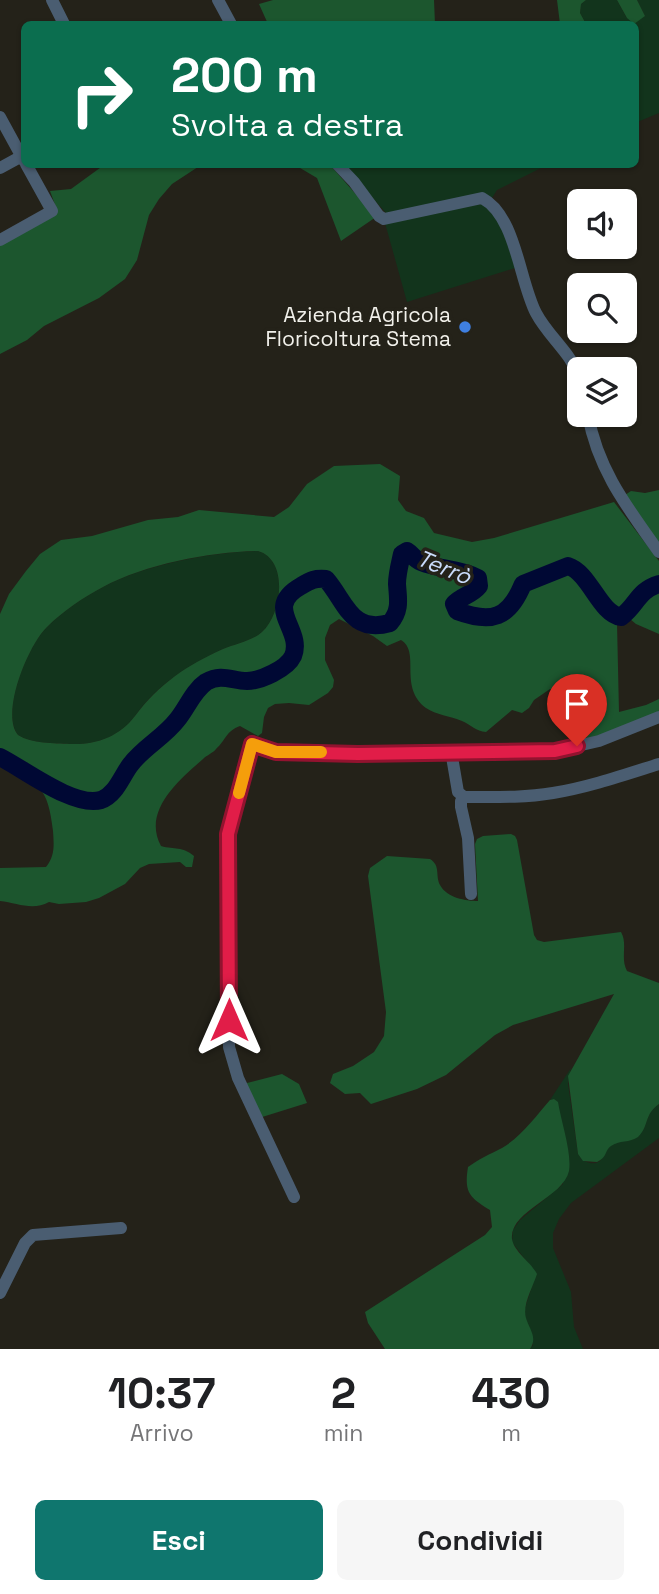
<!DOCTYPE html>
<html lang="it">
<meta charset="utf-8">
<style>
body{margin:0;font-family:"Space Grotesk",sans-serif;background:#f6f6f6;color:#202124;height:100vh;display:flex;flex-direction:column;font-size:26px;white-space:nowrap}
*{box-sizing:border-box;margin:0}
p{font-size:23px;color:#757577}
.icon{flex:none;width:38px;height:38px;fill:none;stroke:currentColor;stroke-width:2;stroke-linecap:round;stroke-linejoin:round}
.map{position:relative;height:1349px;overflow:hidden}
.sheet{display:flex;flex-direction:column;background:#fff;flex:1}
.sheet>*{flex:none}
.hud{position:absolute;left:21px;top:21px;width:618px;height:147px;border-radius:10px;box-shadow:0 2px 5px #0004;background:#0b6e4f;color:#fff;overflow:hidden}
.controls{position:absolute;left:567px;top:189px;display:grid;gap:14px}
.controls a{display:grid;place-items:center;width:70px;height:70px;border-radius:10px;background:#fff;box-shadow:0 2px 5px #0004;font-size:35px}
.pin{position:absolute;display:grid;place-items:center;width:60px;height:60px;color:#fff;margin:-72px -30px;border-radius:50% 50% 50% 0;rotate:-45deg;box-shadow:0 0 7px #0007}
.pin .icon{rotate:45deg}
.me{position:absolute;width:77px;margin:-38px;rotate:0deg;stroke-linejoin:round;filter:drop-shadow(0 0 5px #0008)}
.turn{display:flex;align-items:center;gap:24px;height:147px;padding:0 35px;font-size:32px}
.turn .icon{width:91px;height:91px;stroke-width:2.5}
.turn b{display:block;font-size:49px;line-height:60px}
.eta{display:flex;justify-content:space-evenly;align-items:center;height:119px;text-align:center}
.eta b{font-size:42px;font-weight:700;line-height:49px}
.action{display:flex;gap:14px;margin-top:auto;padding:14px 35px}
.action a{flex:1;height:80px;border-radius:10px;background:#0f766e;color:#fff;font-size:28px;font-weight:700;line-height:80px;text-align:center}
.action a+a{background:#f6f6f6;color:#202124}
.map>svg:first-child{display:block}
.green{fill:#12341c}
.forest{fill:#1c562e;fill-rule:evenodd}
.lines{fill:none;stroke-linecap:round;stroke-linejoin:round}
.river{stroke:#000834;stroke-width:18}
.minor{stroke:#4a5d71;stroke-width:12}
.route-casing{stroke:#92132f;stroke-width:18}
.route{stroke:#e11d48;stroke-width:12}
.slow{stroke:#f59e0b;stroke-width:12}
.shop-dot{fill:#3f7fe0;stroke:#242219;stroke-width:2.5}
.labels{text-anchor:middle;stroke-width:7;stroke-linejoin:round;paint-order:stroke}
.poi-label{font-size:21px;fill:#f2f1eb;stroke:#242219;text-anchor:end}
.water-label{font-size:23px;font-style:italic;fill:#cadcfb;stroke:#242219}
</style>
<div class="map">
<svg width="659" height="1349" viewBox="0 0 659 1349">
<rect width="100%" height="100%" fill="#242219"/>
<path class="green" d="M586,0H617L627,18L645,16L637,0H659V113L635,123V24H586L580,13L581,4Z
M343,165H547L497,190L492,198L481,194L387,214Z
M481,204L489,207L504,232L515,268L407,302L385,223Z
M258,551C289,560 282,614 262,632C252,641 235,644 223,649C188,665 158,684 135,716C119,737 96,745 70,744C54,743 32,744 18,735C0,713 28,645 47,627C63,611 84,597 103,587C144,565 212,552 258,551Z
M571,1068L568,1084L578,1154L584,1161C605,1170 601,1151 613,1144C624,1139 633,1142 642,1131C649,1120 646,1113 659,1104V1138L571,1203L559,1219L553,1233V1248L571,1292L574,1327L583,1349H530L533,1345L525,1316V1308L536,1274L512,1242L513,1230L520,1220L563,1184L554,1099L550,1100Z"/>
<path class="forest" d="M273,0H434L435,24H268L259,4Z
M557,0H586L581,4L580,13L586,24H560Z
M617,0H637L645,16L634,24L627,18Z
M104,165H201L172,184L159,199L149,215L137,260L125,279L99,298L44,326L27,340L0,354V245L57,210L50,191L71,189Z
M295,165H330L376,217L341,241L317,178Z
M380,464L400,476L398,500L406,511L424,518L434,533L472,542L494,538L614,502L659,561V634L636,624L630,619L617,623L619,712L646,705L659,699V718L587,739C578,716 575,699 550,689L534,700L529,708L522,713L512,710L486,732C476,731 471,725 462,721C450,716 436,715 426,708C398,687 421,652 401,640L387,646L373,636L339,619L330,625L325,638V660L334,680L333,687L328,693L309,705L289,703L275,704L268,708L264,717L262,733L258,736L240,726C226,731 226,740 216,749C213,753 207,755 203,759C179,780 142,811 161,846C175,850 182,846 194,856L192,867H186L180,862L149,864L140,868L125,884L99,898L86,902L59,904L49,902C33,911 17,903 0,901V868L46,867C55,856 54,845 53,831C48,787 39,782 0,763V614L9,594L26,571L40,554L61,540L92,536L148,520L178,517L199,510L274,517L289,507L307,484L334,466ZM258,551C289,560 282,614 262,632C252,641 235,644 223,649C187,665 159,684 135,716C119,737 96,745 70,744C54,743 32,744 18,735C0,714 28,645 47,627C63,611 84,597 103,587C146,564 210,552 258,551Z
M659,490V545L625,495L631,491L645,493Z
M511,834L515,836L517,840L534,935L537,940L544,942L621,932C628,944 620,958 627,971L659,983V1104C644,1114 649,1127 638,1137C630,1143 619,1140 611,1146C604,1151 608,1157 597,1162L583,1161L578,1154L568,1076L614,994L513,1025L495,1035L446,1075L417,1089L371,1104L360,1093L345,1094L330,1083L333,1074L353,1066L374,1052L384,1036L386,1012L368,876L370,868L387,856L430,859C441,866 435,875 440,885C447,898 466,901 478,901L475,844L477,839L483,836Z
M282,1074L299,1084L307,1103L259,1118L243,1084Z
M554,1099L558,1102C561,1121 572,1153 569,1171C563,1198 509,1211 512,1239C514,1252 531,1262 537,1274C533,1287 522,1305 526,1318C529,1329 538,1337 530,1349H385L368,1323L365,1312L485,1235L492,1227L490,1210C469,1197 464,1192 468,1167C479,1159 490,1154 502,1148C521,1137 536,1116 550,1100Z"/>
<g class="lines">
<path class="river" d="M0,757C24,769 74,808 101,800C116,795 122,775 131,764C144,747 164,737 177,720C187,708 193,691 206,682C222,673 232,681 247,681C260,681 287,669 293,656C304,629 262,608 301,586C311,580 315,578 326,579C346,602 351,634 390,623C401,610 398,599 397,584C397,574 400,563 402,554L407,551C412,554 415,560 421,562C440,570 460,568 478,578L479,586C472,595 461,596 454,604L457,611C492,624 509,618 523,584L568,566C590,573 599,613 621,617C638,604 637,591 659,584"/>
<path class="minor" d="M52,0L64,24
M218,0L231,24
M0,117L24,161
M337,164L354,182L379,216L384,219L482,198C516,216 519,280 536,313C548,336 570,352 579,376
M0,168L22,156
M0,240L52,211L26,164
M588,415C598,470 627,507 659,552
M451,751L458,792L464,797C494,797 523,798 553,793C589,787 624,775 659,764
M464,797L461,801V807L468,838L471,894
M294,1197L238,1078L229,1047L228,834L252,744L276,752L358,753L555,751L599,741L659,717
M0,1293L25,1243L33,1235L121,1228"/>
</g>
<g class="lines">
<defs>
<path id="route" d="M229,1020L228,834L252,744L276,752L358,754L555,751L577,746"/>
</defs>
<use href="#route" class="route-casing"/>
<use href="#route" class="route"/>
<path class="slow" d="M239,793L252,744L276,752H321"/>
</g>
<circle class="shop-dot" cx="465" cy="327" r="7"/>
<g class="labels">
<g class="poi-label">
<text x="451" y="322">Azienda Agricola<tspan x="451" dy="24">Floricoltura Stema</tspan></text>
</g>
<g class="water-label">
<text transform="translate(444 567) rotate(22)" y="8">Terrò</text>
</g>
</g>
</svg>
<div class="controls">
<a><svg class="icon" aria-label="sound" viewBox="0 0 24 24"><path d="M4 9h4l5-4v14l-5-4H4zM17 9q2 3 0 6"/></svg></a>
<a><svg class="icon" aria-label="search" viewBox="0 0 24 24"><circle cx="10" cy="10" r="6"/><path d="M15 15l6 6"/></svg></a>
<a><svg class="icon" aria-label="layers" viewBox="0 0 24 24"><path d="M12 4l9 5-9 5-9-5zM3 14l9 5 9-5"/></svg></a>
</div>
<div class="pin" style="left:577px;top:746px;background:#d93025"><svg class="icon" aria-label="arrive" viewBox="0 0 24 24"><path d="M6 21V4h12l-3 4 3 4H6"/></svg></div>
<svg class="me" style="left:229px;top:1020px" viewBox="-20 -20 40 40"><path d="M0-17L14 15 0 8-14 15z" fill="#e11d48" stroke="#fff" stroke-width="4"/></svg>
<div class="hud">
<div class="turn"><svg class="icon" aria-label="right" viewBox="0 0 24 24"><path d="M7 20v-9h11M14 6l5 5-5 5"/></svg><div><b>200 m</b>Svolta a destra</div></div>
</div>
</div>
<section class="sheet">
<div class="eta">
<div><b>10:37</b><p>Arrivo</p></div>
<div><b>2</b><p>min</p></div>
<div><b>430</b><p>m</p></div>
</div>
<div class="action"><a>Esci</a><a>Condividi</a></div>
</section>
